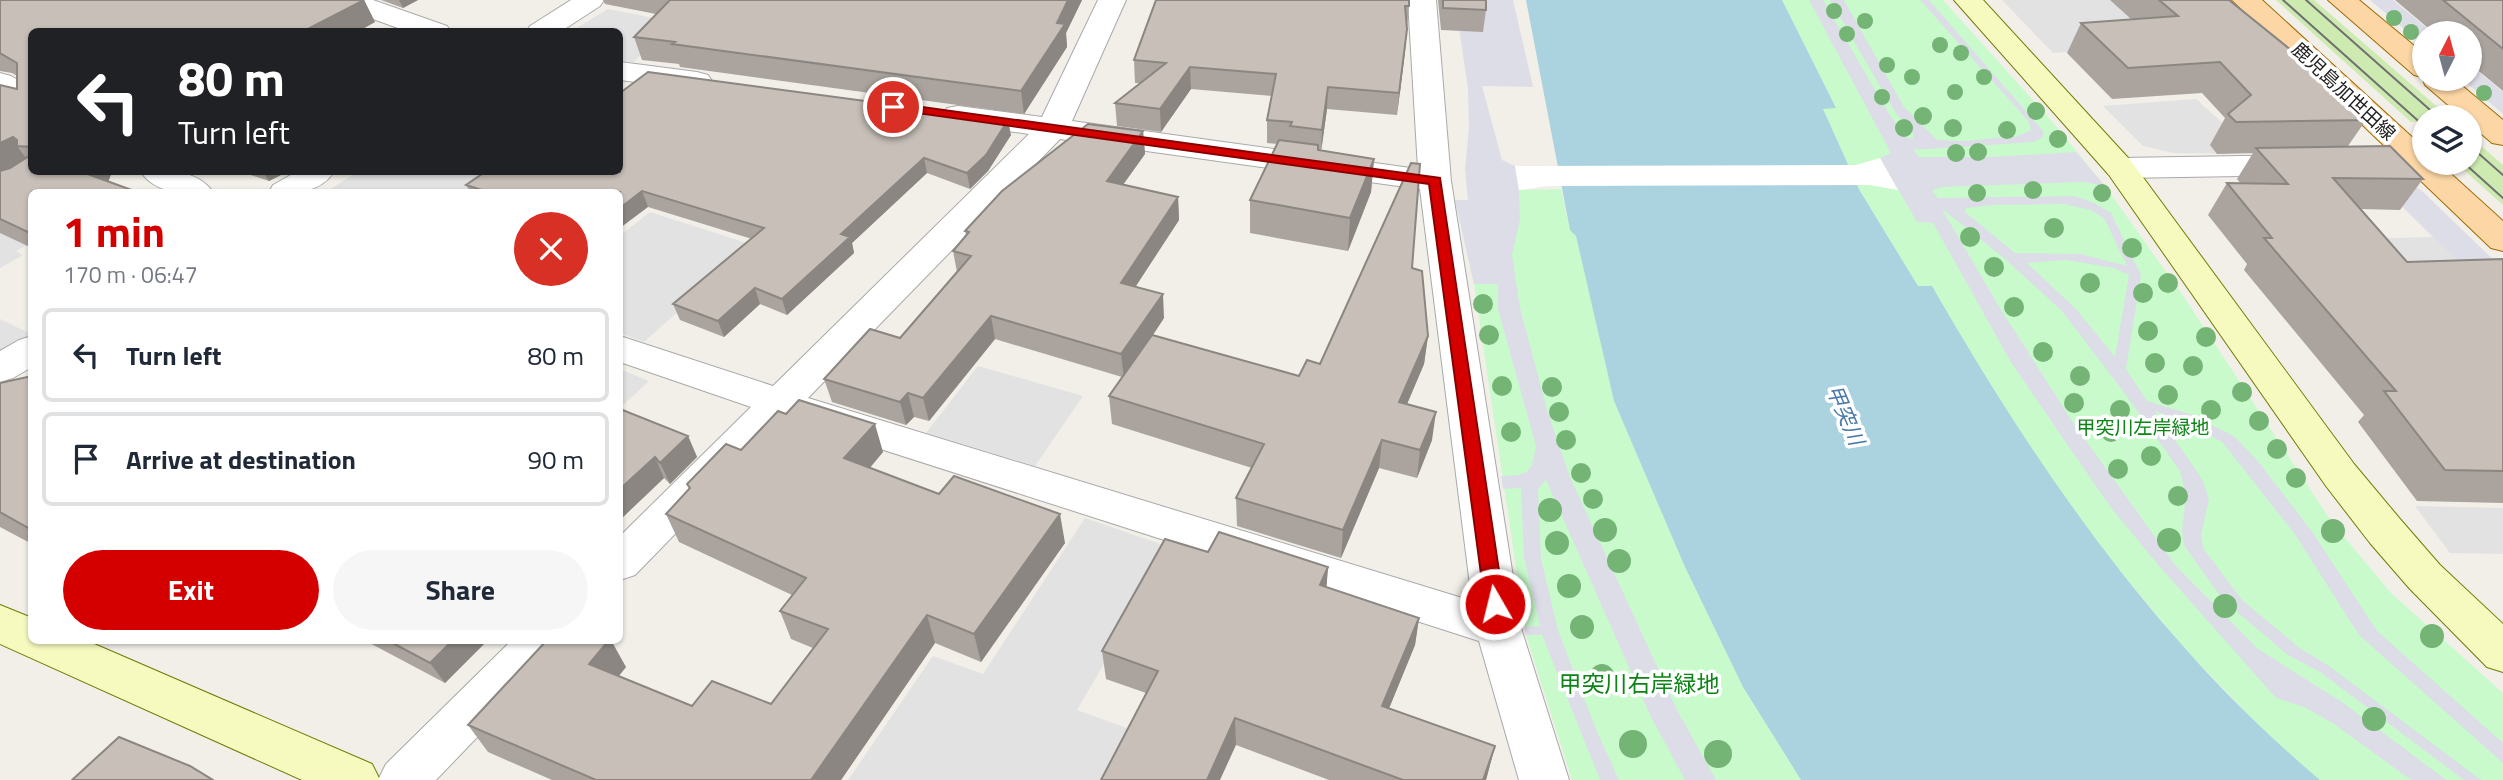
<!DOCTYPE html>
<meta charset="utf-8">
<style>
body{margin:0;font-family:"Titillium Web","Noto Sans JP",sans-serif;background:#f6f6f7;color:#1f2937;height:100vh;display:flex;flex-direction:column;font-size:26px;white-space:nowrap}
*{box-sizing:border-box;margin:0}
p{font-size:23px;color:#747a83}
.icon{flex:none;width:38px;height:38px;fill:none;stroke:currentColor;stroke-width:2;stroke-linecap:round;stroke-linejoin:round}
.map{position:relative;flex:1;overflow:hidden}
.drawer{position:absolute;left:28px;top:189px;width:595px;height:455px;display:flex;flex-direction:column;background:#fff;border-radius:10px;box-shadow:0 2px 5px #0004}
.drawer>*{flex:none}
.hud{position:absolute;left:28px;top:28px;width:595px;height:147px;border-radius:10px;box-shadow:0 2px 5px #0004;background:#202124;color:#fff;overflow:hidden}
.needle{width:46px;rotate:6deg}
.tools{position:absolute;left:2412px;top:21px;display:grid;gap:14px}
.tools a{display:grid;place-items:center;width:70px;height:70px;border-radius:50%;background:#fff;box-shadow:0 2px 5px #0004;font-size:35px}
.pin{position:absolute;display:grid;place-items:center;width:60px;height:60px;color:#fff;margin:-30px;border:4px solid #fff;border-radius:50%;box-shadow:0 2px 7px #0007}
.me{position:absolute;width:77px;margin:-38px;rotate:352deg;stroke-linejoin:round;filter:drop-shadow(0 0 5px #0008)}
.turn{display:flex;align-items:center;gap:24px;height:147px;padding:0 35px;font-size:32px}
.turn .icon{width:91px;height:91px;stroke-width:2.5}
.turn b{display:block;font-size:49px;line-height:60px}
.round{display:grid;place-items:center;flex:none;width:74px;height:74px;border-radius:37px;background:#f6f6f7}
.overview{display:flex;align-items:center;justify-content:space-between;height:119px;padding:0 35px}
h1{font-size:42px;font-weight:700;line-height:52px;color:#d40000}
.primary-button{display:flex;gap:14px;margin-top:auto;padding:14px 35px}
.primary-button a{flex:1;height:80px;border-radius:42px;background:#d40000;color:#fff;font-size:28px;font-weight:700;line-height:80px;text-align:center}
.primary-button a+a{background:#f6f6f7;color:#1f2937}
ul{padding:0;list-style:none}
li{display:flex;align-items:center;gap:21px;height:94px;margin:0 14px 10px;padding:0 21px;border:4px solid #e0e1e3;border-radius:10px}
li div{flex:1}
li b{display:block;font-size:26px}
li em{font-style:normal}
.map>svg:first-child{display:block}
.grass{fill:#cdebb0}
.park{fill:#c8facc}
.parking{fill:#e2e2e2}
.plaza{fill:#dddde8;fill-rule:evenodd}
.water{fill:#aad3df}
.pier{fill:#fff}
.lines{fill:none;stroke-linecap:round;stroke-linejoin:round}
.street-casing{stroke:#a9a9a9;stroke-width:2}
.secondary-casing{stroke:#707d05;stroke-width:2}
.primary-casing{stroke:#a06b00;stroke-width:2}
.street{fill:#fff;fill-rule:evenodd}
.secondary{fill:#f7fabf;fill-rule:evenodd}
.primary{fill:#fcd6a4;fill-rule:evenodd}
.tram{stroke:#707070;stroke-width:2}
.tree{fill:#74b475}
.wall{fill:#aba49e}
.shaded-wall{fill:#8b8681}
.building{fill:#c7bfb8;stroke:#8b8681;stroke-width:2}
.route{fill:#d40000;stroke:#8a0000;stroke-width:2}
.labels{text-anchor:middle;stroke-width:7;stroke-linejoin:round;paint-order:stroke}
.street-label{font-size:19px;fill:#222;stroke:#fff}
.park-label{font-size:19px;fill:#0c8416;stroke:#fff}
.water-label{font-size:21px;font-style:italic;fill:#4a7aab;stroke:#fff}
.near-park-label{font-size:23px;fill:#0c8416;stroke:#fff}
</style>
<div class="map">
<svg width="2503" height="780" viewBox="0 0 2503 780">
<rect width="100%" height="100%" fill="#f2efe9"/>
<path class="grass" d="M2276,0H2314L2449,117H2424V122H2411Z
M2469,139H2473L2503,165V205L2456,163H2469Z"/>
<path class="park" d="M1782,0H1943L2050,119L2105,186L2184,297L2331,521L2391,593L2503,693V780H2320L2273,740L2184,648L2107,555L2060,493L1986,381L1932,287L1918,286L1860,191L1822,108H1836Z
M1561,189L1570,230L1576,236L1614,401L1685,567L1743,687L1801,780H1572L1526,635L1474,284L1455,200H1469L1519,190Z"/>
<path class="parking" d="M2002,0H2195L2236,40L2053,53Z
M608,9L674,22L634,62L620,60V32H570Z
M2196,99L2257,154L2173,153L2143,146L2103,106Z
M357,172H509L480,192H326Z
M650,212L753,245L644,342L620,333V236Z
M0,227L31,243L16,251L23,255L0,268Z
M2433,237L2486,289L2317,240Z
M0,319L31,334L0,353Z
M978,366L1083,396L1035,466L926,433Z
M620,369L649,381L620,408Z
M2415,506L2503,508V554L2450,553Z
M1085,518L1172,548L1077,710L1132,730L1105,780H848L933,656L983,674Z"/>
<path class="plaza" d="M1455,0H1513L1533,87L1482,86L1502,160L1515,166L1519,190L1520,219L1512,255L1520,308L1547,410L1569,475L1678,712L1716,780H1685L1651,717L1546,480L1538,489L1541,559L1558,630L1595,727L1619,780H1600L1542,635H1526L1524,627L1540,626L1524,557L1521,488L1503,489L1501,476L1519,475L1528,471L1532,465L1536,446L1498,309V284H1474L1455,200H1468L1465,170L1469,127L1468,89Z
M1809,0H1823L1889,114L1908,139L1913,138V134L1895,112L1830,0H1844L1904,107L1937,140L1965,141L2018,136L2031,130L2029,122L1920,0H1929L2044,132L2042,138L2033,142L1913,150L1919,157H1993L2076,152L2105,186L2083,182L1941,187L1932,191L1938,198L2075,196L2094,203L2111,213L2141,275L2126,369L2147,401L2193,415L2235,437L2257,460L2313,533L2377,631L2503,743V763L2359,635L2294,533L2222,442L2194,426L2155,411L2202,479L2209,499L2201,535L2203,548L2242,600L2301,649L2329,666L2481,780H2464L2320,672L2288,655L2223,600L2184,545L2182,531L2186,495L2180,471L2126,395L2062,311L2004,258L1942,209L1998,305L2074,424L2176,566L2258,649L2342,702L2446,780H2411L2334,724L2304,707L2276,698L2160,567L2111,508L2012,364L1933,223L1917,222L1880,158L1891,153ZM2064,204L2090,210L2104,218L2127,266L2081,254L2015,253L1965,212L1966,208L1993,205ZM2066,260L2114,268L2129,275L2115,357L2077,310L2027,263Z
M2370,0H2393L2433,33H2424V46Z
M2469,64L2503,92V114L2462,79H2469Z
M2371,176L2413,185L2422,191L2503,269L2486,289Z"/>
<path class="water" d="M1526,0H1782L1836,108L1823,109L1860,191L1918,286H1932C2037,469 2158,644 2320,780H1801L1743,687L1685,567L1614,401L1576,236L1570,230Z"/>
<path class="pier" d="M1880,158L1898,190L1869,185L1548,186L1519,190L1515,166L1856,165Z"/>
<g class="lines">
<defs>
<path id="street" d="M333,0H373L447,26L451,32H409L337,6Z
M571,0H604L600,6L560,32H526L530,26Z
M1098,0H1126L1072,121L1418,169L1408,0H1436L1451,181L1521,628L1569,780H1519L1479,641L787,419L635,575L620,580V536L751,407L620,362V336L773,386L1029,134L947,122L943,115L947,108L958,106L1042,117ZM1060,139L1420,189L1472,601L808,398Z
M620,62L697,72L708,75L712,81L708,87L697,90L620,80Z
M0,73L11,76L32,88V110L21,107L0,95Z
M2297,155L2308,158L2313,165L2308,172L2297,175L2120,178L2109,175L2104,168L2109,161L2120,158Z
M141,172C165,170 197,169 213,192C188,194 156,195 141,172Z
M296,172H334C318,195 294,192 269,192L273,185Z
M32,336V367L13,378L0,382V351L19,340Z
M512,640H564L558,653L436,780H378L386,764Z"/>
<path id="secondary" d="M1954,0H1983L2131,161L2354,464L2400,519L2440,565L2503,624V672L2487,667L2410,589L2370,543L2326,486L2109,175Z
M0,605L32,618V640H85L372,764L380,780H302L0,644Z"/>
<path id="primary" d="M2232,0H2262L2424,148V163H2439L2503,221V251L2491,248Z
M2328,0H2359L2424,54V79H2454L2503,120V145L2492,143L2469,123V117H2462L2425,85L2422,77L2414,75Z"/>
</defs>
<use href="#street" class="street-casing"/>
<use href="#secondary" class="secondary-casing"/>
<use href="#primary" class="primary-casing"/>
<use href="#street" class="street"/>
<use href="#secondary" class="secondary"/>
<use href="#primary" class="primary"/>
<path class="tram" d="M2283,0L2424,126
M2306,0L2438,117
M2469,145L2503,175
M2464,163L2503,198"/>
</g>
<g class="tree">
<circle cx="1834" cy="11" r="8"/>
<circle cx="2394" cy="18" r="8"/>
<circle cx="1865" cy="21" r="8"/>
<circle cx="2411" cy="32" r="8"/>
<circle cx="1847" cy="34" r="8"/>
<circle cx="1940" cy="45" r="8"/>
<circle cx="1961" cy="53" r="8"/>
<circle cx="1887" cy="65" r="8"/>
<circle cx="1912" cy="77" r="8"/>
<circle cx="1984" cy="77" r="8"/>
<circle cx="1955" cy="92" r="8"/>
<circle cx="2484" cy="93" r="8"/>
<circle cx="1882" cy="97" r="8"/>
<circle cx="2036" cy="111" r="9"/>
<circle cx="1923" cy="116" r="9"/>
<circle cx="1904" cy="128" r="9"/>
<circle cx="1953" cy="128" r="9"/>
<circle cx="2007" cy="130" r="9"/>
<circle cx="2058" cy="139" r="9"/>
<circle cx="1978" cy="152" r="9"/>
<circle cx="1956" cy="153" r="9"/>
<circle cx="2033" cy="190" r="9"/>
<circle cx="1977" cy="193" r="9"/>
<circle cx="2102" cy="193" r="9"/>
<circle cx="2054" cy="228" r="10"/>
<circle cx="1970" cy="237" r="10"/>
<circle cx="2132" cy="248" r="10"/>
<circle cx="1994" cy="267" r="10"/>
<circle cx="2090" cy="283" r="10"/>
<circle cx="2168" cy="283" r="10"/>
<circle cx="2143" cy="293" r="10"/>
<circle cx="1483" cy="304" r="10"/>
<circle cx="2014" cy="307" r="10"/>
<circle cx="2148" cy="331" r="10"/>
<circle cx="1489" cy="335" r="10"/>
<circle cx="2206" cy="337" r="10"/>
<circle cx="2043" cy="352" r="10"/>
<circle cx="2155" cy="363" r="10"/>
<circle cx="2193" cy="366" r="10"/>
<circle cx="2080" cy="376" r="10"/>
<circle cx="1502" cy="386" r="10"/>
<circle cx="1552" cy="387" r="10"/>
<circle cx="2242" cy="392" r="10"/>
<circle cx="2168" cy="395" r="10"/>
<circle cx="2074" cy="403" r="10"/>
<circle cx="2120" cy="410" r="10"/>
<circle cx="2211" cy="410" r="10"/>
<circle cx="1559" cy="412" r="10"/>
<circle cx="2259" cy="421" r="10"/>
<circle cx="1511" cy="432" r="10"/>
<circle cx="2111" cy="432" r="10"/>
<circle cx="1566" cy="440" r="10"/>
<circle cx="2277" cy="449" r="10"/>
<circle cx="2151" cy="456" r="10"/>
<circle cx="2118" cy="469" r="10"/>
<circle cx="1581" cy="473" r="10"/>
<circle cx="2296" cy="478" r="10"/>
<circle cx="2178" cy="496" r="10"/>
<circle cx="1593" cy="499" r="10"/>
<circle cx="1550" cy="510" r="12"/>
<circle cx="1605" cy="530" r="12"/>
<circle cx="2333" cy="531" r="12"/>
<circle cx="2169" cy="540" r="12"/>
<circle cx="1557" cy="543" r="12"/>
<circle cx="1619" cy="561" r="12"/>
<circle cx="1569" cy="586" r="12"/>
<circle cx="2225" cy="606" r="12"/>
<circle cx="1582" cy="627" r="12"/>
<circle cx="2432" cy="636" r="12"/>
<circle cx="1602" cy="676" r="12"/>
<circle cx="2374" cy="719" r="12"/>
<circle cx="1633" cy="744" r="14"/>
<circle cx="1718" cy="754" r="14"/>
</g>
<path class="wall" d="M0,0H364L375,22L357,32H32V172H112L108,182L32,192V248L0,233V85L17,89V76L12,73L0,71Z
M381,0H418L403,8Z
M603,0H1082L1066,33L1067,47L1024,114L680,67L679,64L642,60L634,37L656,14L605,4Z
M1156,0L1409,6L1405,51L1397,115L1327,109L1321,150L1374,159L1371,192L1348,251L1250,233V200L1278,144L1267,143V120L1272,96L1191,89L1161,132L1117,126L1115,103L1140,83H1135L1134,60Z
M1438,0H1486V10L1483,32L1441,30Z
M2110,0H2229L2366,120L2348,146L2423,179L2400,210L2361,209L2407,262L2503,259V503L2417,501L2358,422L2364,415L2244,270L2247,264L2208,215L2227,183L2241,184L2237,179L2253,153L2217,154L2210,145L2225,118L2202,93L2112,99L2067,53L2081,23L2131,19Z
M2395,0H2503V91L2469,63V33H2434Z
M1143,131L1145,154L1123,185L1178,197L1179,220L1135,287L1164,318L1153,335L1299,376L1320,364L1412,268L1428,336L1424,364L1407,404L1432,440L1417,478L1379,468L1341,558L1237,526L1236,498L1252,468L1112,424L1109,396L1122,377L995,339L929,421L914,417L906,425L832,402L824,379L900,338L957,272L953,251L966,235L965,231Z
M1011,135L988,171L970,189L927,173L852,243L854,253L787,315L760,304L724,337L680,320L673,304L752,239L648,207L620,192H470L466,185Z
M242,172H287L269,181Z
M32,376V544L0,527V383Z
M620,409L688,436L697,457L670,484L664,478L623,517L620,515Z
M741,450L883,452L870,468L1065,543L981,662L935,643L841,780H552L488,752L468,725L626,667L619,676L692,706L771,704L813,648L791,639L780,611L792,595L679,542L666,514L689,489L687,484Z
M1208,552L1328,567L1326,587L1419,618L1415,645L1389,708L1495,746L1486,780H1329L1236,745L1146,693L1106,679L1102,651Z
M364,640H488L445,683Z"/>
<path class="shaded-wall" d="M364,0L375,22L357,32H302Z
M399,0H418L403,8Z
M1068,0H1082L1066,33L1067,47L1024,114L1021,91Z
M1407,29L1405,51L1397,115L1399,93Z
M1190,67L1191,89L1161,132L1160,109Z
M1328,87L1327,109L1321,153L1322,130Z
M1008,120L1011,135L988,171L970,189L967,173Z
M1143,131L1145,154L1109,204L1107,181Z
M13,137L20,146H17L29,162L0,174V143Z
M924,158L927,173L852,243L854,253L787,315L782,299L841,234Z
M1374,159L1371,192L1348,251L1350,218Z
M86,172H112L104,192L85,173Z
M263,172H287L269,181Z
M642,191L648,207L620,228V208Z
M1178,197L1179,220L1123,306L1121,283Z
M755,288L760,304L724,337L718,321Z
M1163,294L1164,318L1124,378L1121,354Z
M991,316L995,339L929,421L923,398Z
M1428,336L1424,364L1396,430L1399,402Z
M908,393L914,417L906,425L900,402Z
M1436,412L1432,440L1417,478L1420,450Z
M875,424L883,452L853,487L844,458Z
M688,436L697,457L670,484L660,463Z
M1382,440L1379,468L1341,558L1343,530Z
M655,457L664,478L623,517L620,510V489Z
M1060,514L1065,543L981,662L974,634Z
M1328,567L1326,595L1320,585Z
M927,615L935,643L841,780H811Z
M1419,618L1415,645L1379,733L1382,706Z
M453,640H488L445,683L430,663Z
M609,640H611L626,667L606,691L589,664Z
M1235,718L1236,745L1220,780H1207Z
M1495,746L1486,780H1483Z"/>
<path class="building" d="M0,0H364L302,32H32V147L17,146V140L13,137L0,143V85L17,89V63L0,53Z
M670,0H1068L1057,23L1065,24L1021,91L672,44L675,42L634,37Z
M1156,0H1409V6H1405L1407,29L1399,93L1328,87L1322,130L1290,126L1292,122L1267,120L1276,74L1190,67L1160,109L1115,103L1166,63L1134,60Z
M1443,0H1486V10L1443,8Z
M2159,0H2229L2307,63L2366,120L2236,122L2228,114L2251,95L2220,62L2128,68L2081,23L2178,16Z
M2443,0H2503V49Z
M648,72L1008,120L986,155L967,173L924,158L841,234L850,237L782,299L755,288L718,321L673,304L764,228L642,191L620,208V192H488L466,185L485,172H620V93Z
M1088,124L1143,131L1107,181L1178,197L1121,283L1163,294L1121,354L991,316L923,398L908,393L900,402L824,379L870,329L900,338L971,256L953,251L969,232L965,231L1002,191Z
M1279,140L1318,145V150L1374,159L1350,218L1250,200Z
M2390,146L2423,179L2333,178L2407,262L2503,259V471L2445,470L2384,391H2396L2264,238H2272L2227,183L2288,184L2256,148Z
M32,151V172H86L85,173L137,192H32V234L0,219V171L10,168L29,156Z
M1411,163L1420,164L1412,268L1422,271L1428,336L1399,402L1436,412L1420,450L1382,440L1343,530L1236,498L1264,444L1109,396L1152,335L1299,376L1307,360L1320,364Z
M32,376V530L0,512V383Z
M799,400L875,424L844,458L939,494L954,476L1060,514L974,634L927,615L811,780H596L468,725L547,640H609L589,664L692,706L712,681L771,704L828,629L780,611L806,578L666,514L690,488L687,484L726,444L741,450L778,411L786,414Z
M620,409L688,436L660,463L655,457L620,489Z
M1219,532L1328,567L1320,585L1419,618L1382,706L1495,746L1483,780H1403L1235,718L1207,780H1101L1158,671L1102,651L1165,539L1208,552Z
M387,640H453L430,663Z
M119,737L190,766L213,780H72Z"/>
<path class="route" d="M893,103L1440,178L1504,604L1501,609L1495,611L1488,609L1485,604L1429,184L888,109V104Z"/>
<g class="labels">
<g class="street-label">
<text transform="translate(2344 91) rotate(43)" y="7">鹿児島加世田線</text>
</g>
<g class="park-label">
<text x="2143" y="434">甲突川左岸緑地</text>
</g>
<g class="water-label">
<text transform="translate(1845 415) rotate(67)" y="7">甲突川</text>
</g>
<g class="near-park-label">
<text x="1639" y="692">甲突川右岸緑地</text>
</g>
</g>
</svg>
<div class="tools">
<a><svg class="needle" viewBox="-14 -14 28 28"><path d="M0-13l5 13h-10z" fill="#e53935"/><path d="M0 13l5-13h-10z" fill="#747a83"/></svg></a>
<a><svg class="icon" aria-label="layers" viewBox="0 0 24 24"><path d="M12 4l9 5-9 5-9-5zM3 14l9 5 9-5"/></svg></a>
</div>
<div class="pin" style="left:893px;top:107px;background:#d93025"><svg class="icon" aria-label="arrive" viewBox="0 0 24 24"><path d="M6 21V4h12l-3 4 3 4H6"/></svg></div>
<svg class="me" style="left:1495px;top:604px" viewBox="-20 -20 40 40"><circle r="17" fill="#d40000" stroke="#fff" stroke-width="3"/><path d="M0-11L8 9 0 5-8 9z" fill="#fff"/></svg>
<div class="hud">
<div class="turn"><svg class="icon" aria-label="left" viewBox="0 0 24 24"><path d="M17 20v-9H6M10 6l-5 5 5 5"/></svg><div><b>80 m</b>Turn left</div></div>
</div>
<section class="drawer">
<div class="overview"><div><h1>1 min</h1><p>170 m · 06:47</p></div><a class="round" style="background:#d93025;color:#fff"><svg class="icon" aria-label="close" viewBox="0 0 24 24"><path d="M6 6l12 12M18 6L6 18"/></svg></a></div>
<ul>
<li><svg class="icon" aria-label="left" viewBox="0 0 24 24"><path d="M17 20v-9H6M10 6l-5 5 5 5"/></svg><div><b>Turn left</b></div><em>80 m</em></li>
<li><svg class="icon" aria-label="arrive" viewBox="0 0 24 24"><path d="M6 21V4h12l-3 4 3 4H6"/></svg><div><b>Arrive at destination</b></div><em>90 m</em></li>
</ul>
<div class="primary-button"><a>Exit</a><a>Share</a></div>
</section>
</div>
